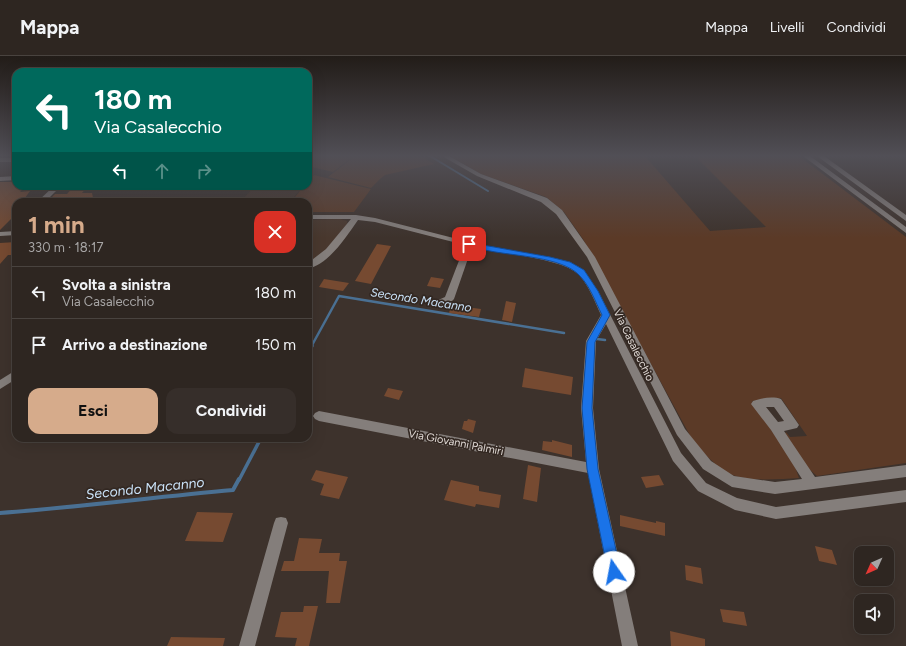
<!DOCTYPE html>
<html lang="it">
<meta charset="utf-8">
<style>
body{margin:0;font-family:Figtree,sans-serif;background:#362e2a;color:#f1f3f6;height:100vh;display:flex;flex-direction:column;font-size:15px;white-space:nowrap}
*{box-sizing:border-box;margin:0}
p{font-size:13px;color:#a7a5a5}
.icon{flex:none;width:22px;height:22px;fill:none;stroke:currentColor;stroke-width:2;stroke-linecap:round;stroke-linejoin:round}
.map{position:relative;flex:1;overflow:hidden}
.drawer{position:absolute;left:12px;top:142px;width:300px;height:244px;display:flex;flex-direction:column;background:#2e2621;border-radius:12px;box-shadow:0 4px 16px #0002,0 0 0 1px #49433f}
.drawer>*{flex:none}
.top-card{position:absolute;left:12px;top:12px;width:300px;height:122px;border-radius:12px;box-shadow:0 4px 16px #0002,0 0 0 1px #49433f;background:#00695c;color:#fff;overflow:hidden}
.needle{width:26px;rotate:225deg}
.buttons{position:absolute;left:854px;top:490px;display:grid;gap:8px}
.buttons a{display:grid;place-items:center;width:40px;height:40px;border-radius:8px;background:#2e2621;box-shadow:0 4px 16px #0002,0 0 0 1px #49433f;font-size:20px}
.pin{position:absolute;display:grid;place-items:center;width:34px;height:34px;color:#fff;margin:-17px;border-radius:8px;box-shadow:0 2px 6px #0006}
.me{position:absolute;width:44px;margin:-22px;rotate:348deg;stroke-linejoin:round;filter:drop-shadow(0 0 3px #0008)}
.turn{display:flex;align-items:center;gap:14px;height:84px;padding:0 16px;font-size:18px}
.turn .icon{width:52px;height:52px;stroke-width:2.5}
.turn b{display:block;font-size:28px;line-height:34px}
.lanes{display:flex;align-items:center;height:38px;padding:0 16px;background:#0003;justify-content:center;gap:20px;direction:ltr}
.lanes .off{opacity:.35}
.round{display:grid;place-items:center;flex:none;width:42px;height:42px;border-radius:12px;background:#362e2a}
.overview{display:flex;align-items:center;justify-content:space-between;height:68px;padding:0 16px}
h1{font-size:24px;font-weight:700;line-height:30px;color:#d6ab8b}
.cta{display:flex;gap:8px;margin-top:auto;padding:8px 16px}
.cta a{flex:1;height:46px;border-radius:12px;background:#d6ab8b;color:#111;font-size:16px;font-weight:700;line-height:46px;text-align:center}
.cta a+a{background:#362e2a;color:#f1f3f6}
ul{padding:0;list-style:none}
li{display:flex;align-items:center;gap:12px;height:52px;padding:0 16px;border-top:1px solid #49433f}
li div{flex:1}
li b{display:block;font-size:15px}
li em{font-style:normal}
header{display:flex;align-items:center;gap:24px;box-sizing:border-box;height:56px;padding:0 20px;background:#2e2621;border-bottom:1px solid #49433f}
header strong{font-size:19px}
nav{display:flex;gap:22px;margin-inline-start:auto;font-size:14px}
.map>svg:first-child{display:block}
.built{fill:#49382e}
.green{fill:#5b3a27}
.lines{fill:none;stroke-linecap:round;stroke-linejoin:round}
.stream-far3{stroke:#4a7093;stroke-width:2}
.stream-far2{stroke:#4a7093;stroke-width:2.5}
.stream-far1{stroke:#4a7093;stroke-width:3.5}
.stream{stroke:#4a7093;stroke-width:4}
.building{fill:#764a31}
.minor{fill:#847e7b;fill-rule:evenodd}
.route{fill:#1a73e8;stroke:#114b97}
.labels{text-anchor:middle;stroke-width:3.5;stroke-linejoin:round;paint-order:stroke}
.street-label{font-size:11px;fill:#e1dad6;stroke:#332822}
.water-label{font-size:12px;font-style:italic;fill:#cae2f8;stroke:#332822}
.near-water-label{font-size:14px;font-style:italic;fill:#cae2f8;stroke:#332822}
</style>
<header>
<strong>Mappa</strong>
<nav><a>Mappa</a><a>Livelli</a><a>Condividi</a></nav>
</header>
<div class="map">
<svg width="906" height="590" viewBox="0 0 906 590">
<rect width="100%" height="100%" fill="#3d322c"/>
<path class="built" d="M255,130H303L290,146H240Z
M340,163L347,165V168L342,176L323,197L308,207V164Z"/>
<path class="green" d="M308,100H354L333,116L308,110Z
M355,100H421L434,108L385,119L380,123L371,132L328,121Z
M450,100H645L710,175L766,171L695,100H799L906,181V407L817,420L803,408L784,379L786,376L790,381L807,380L781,342L752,345L794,408L799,422C777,423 743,427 724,415C712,406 702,396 693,385L583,183L564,156L546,141L481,118Z
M314,119L371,133L354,156H308V146H291L304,130H308V126Z"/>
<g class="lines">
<path class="stream-far3" d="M430,100L488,135"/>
<path class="stream-far2" d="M597,283L605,284
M311,291L339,240L564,277"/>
<path class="stream-far1" d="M308,297L312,290
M239,424L261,382"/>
<path class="stream" d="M0,457C78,451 155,441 233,434L239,423"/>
</g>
<path class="building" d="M0,126H16V130H26L20,136L30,135L22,146H16V158L0,174Z
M74,130H88L82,137H92L94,146H47L55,138H67Z
M16,186V199H8L0,208V187Z
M377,188L391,190L371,228L355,225Z
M431,221L444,223L440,232L427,230Z
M324,223L349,227L343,235L319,231Z
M506,245L516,247L512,266L502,264Z
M451,249L481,253L479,261L449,257Z
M525,312L573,321L571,339L522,331Z
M388,332L403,335L399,344L384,340Z
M468,363L476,365L473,377L462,373L464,365H467Z
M552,384L572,389V401L542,394L543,385L552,386Z
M528,409L541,412L537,446L523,443Z
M316,414L348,421L339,443L320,439L324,428L311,424Z
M659,419L664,429L646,432L641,421Z
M451,424L479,430V435L501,439L499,452L476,448L475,451L444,444Z
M197,456L233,457L223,486L185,485Z
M620,459L656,467V465L665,467V480L620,470Z
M299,482L322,483L319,497H340L339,505H347L340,547H326L329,515H281L284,505H294Z
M815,490L832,494L837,509L819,505Z
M685,509L701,512L703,528L686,524Z
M304,550H318L309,590H295L297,582L275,581L281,556H303Z
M720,553L744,556L747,570L723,566Z
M670,575L705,583V590H671Z
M171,581L225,582L223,590H167Z"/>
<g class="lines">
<path class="minor" d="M442,100H449L481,118L547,142L562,154L595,201L685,373L711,405L734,420L775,426L802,423L771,374L751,348L753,345C761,342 773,340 781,343L799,369L797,372L784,375L815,421L906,409V421L775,438L732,431L703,413L677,379L587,201L556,158L541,146L477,120ZM766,351H774L784,365L778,366Z
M803,100H810L906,171V177Z
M817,100H824L906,159V165Z
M0,102H16V106H0Z
M16,120V124L0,125V121Z
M54,130H61L45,146H37Z
M308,159H356L375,162L489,191L550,201L570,206L584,214L598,235L681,397L706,427L737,442L776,451L906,434V446L776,463L735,454L698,435L673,405L606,268L596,285L593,352L599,413L638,590H622L588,417L319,365L315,363L313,360L315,357L319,355L586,406L581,352L586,285L601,259C595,246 589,230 579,219C563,202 497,197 472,191L454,243L452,245L439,250L434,247L436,245L445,241L465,189L375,166L358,164C346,181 330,207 308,213V207L326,193L351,163H308Z
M16,175V179L0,180V176Z
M16,314V323L0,333V324Z
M281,461L286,462L288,467L255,590H239L274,467L276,462Z"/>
</g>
<linearGradient id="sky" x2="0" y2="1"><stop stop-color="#221c18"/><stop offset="0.55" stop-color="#514f56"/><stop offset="1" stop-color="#514f56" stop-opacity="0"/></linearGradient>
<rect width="906" height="182" fill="url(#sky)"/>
<path class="route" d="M466,186L550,201L570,206L584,214L598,235L610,259L595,286L592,352L598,413L621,516L619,521L614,523L610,521L608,516L587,413L582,352L587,286L602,259C595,245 590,230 579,219C562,201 514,200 490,195C482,194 474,191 466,189Z"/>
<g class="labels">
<g class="street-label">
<text transform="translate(634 289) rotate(64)" y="4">Via Casalecchio</text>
<text transform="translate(456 386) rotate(11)" y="4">Via Giovanni Palmiri</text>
</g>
<g class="water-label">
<text transform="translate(421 244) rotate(9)" y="4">Secondo Macanno</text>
</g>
<g class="near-water-label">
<text transform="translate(145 432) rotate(-6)" y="5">Secondo Macanno</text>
</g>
</g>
</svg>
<div class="buttons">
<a><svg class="needle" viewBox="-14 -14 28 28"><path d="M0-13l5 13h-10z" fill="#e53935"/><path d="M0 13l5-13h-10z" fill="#a7a5a5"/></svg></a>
<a><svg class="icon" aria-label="sound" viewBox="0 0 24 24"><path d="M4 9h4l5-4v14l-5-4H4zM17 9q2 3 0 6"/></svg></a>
</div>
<div class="pin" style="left:469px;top:188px;background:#d93025"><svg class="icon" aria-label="arrive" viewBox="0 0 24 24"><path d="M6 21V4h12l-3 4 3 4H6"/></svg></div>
<svg class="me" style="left:614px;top:516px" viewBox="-20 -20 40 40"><circle r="19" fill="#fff"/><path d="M0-13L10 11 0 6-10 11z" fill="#1a73e8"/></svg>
<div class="top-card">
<div class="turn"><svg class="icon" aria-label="left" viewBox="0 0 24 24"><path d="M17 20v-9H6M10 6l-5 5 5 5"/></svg><div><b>180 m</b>Via Casalecchio</div></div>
<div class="lanes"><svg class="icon" aria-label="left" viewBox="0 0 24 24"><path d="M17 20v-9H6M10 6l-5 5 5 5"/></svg><svg class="icon off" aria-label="ahead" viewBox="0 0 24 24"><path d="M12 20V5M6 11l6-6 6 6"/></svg><svg class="icon off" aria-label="right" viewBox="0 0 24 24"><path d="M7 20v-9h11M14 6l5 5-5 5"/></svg></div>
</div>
<section class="drawer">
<div class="overview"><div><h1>1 min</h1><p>330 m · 18:17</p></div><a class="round" style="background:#d93025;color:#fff"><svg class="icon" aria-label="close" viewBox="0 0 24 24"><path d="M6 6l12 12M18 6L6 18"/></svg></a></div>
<ul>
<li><svg class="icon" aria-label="left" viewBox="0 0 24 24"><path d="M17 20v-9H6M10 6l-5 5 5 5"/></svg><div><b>Svolta a sinistra</b><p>Via Casalecchio</p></div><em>180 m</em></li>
<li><svg class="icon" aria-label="arrive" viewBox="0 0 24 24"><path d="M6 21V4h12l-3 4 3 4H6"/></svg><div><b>Arrivo a destinazione</b></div><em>150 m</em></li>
</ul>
<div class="cta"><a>Esci</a><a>Condividi</a></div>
</section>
</div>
